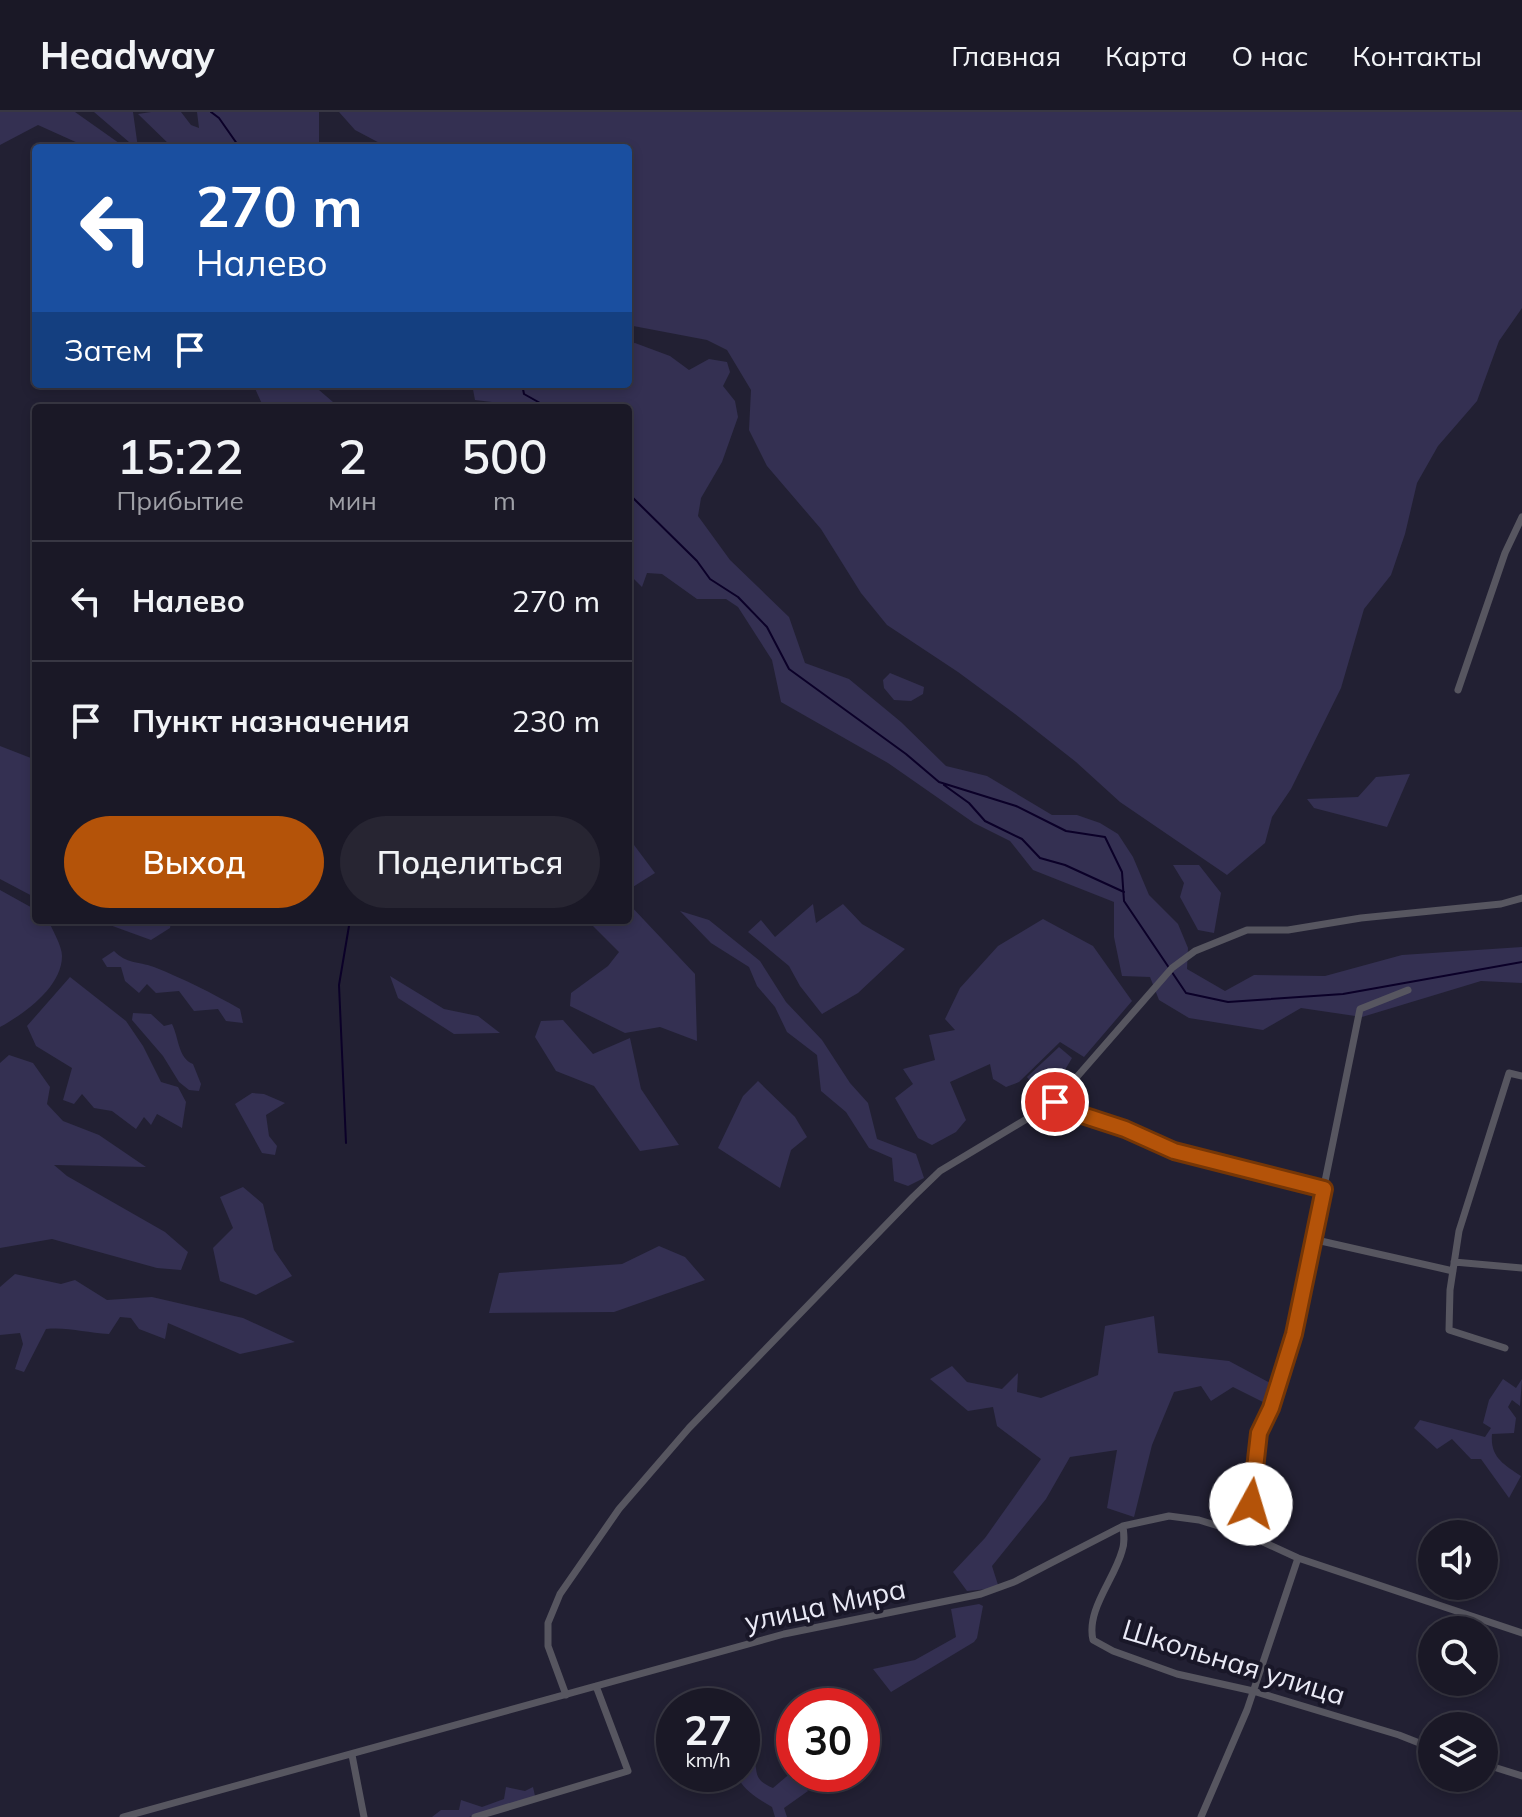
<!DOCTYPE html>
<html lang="ru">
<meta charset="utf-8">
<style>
body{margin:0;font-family:Mulish,sans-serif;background:#272532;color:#f1f3f6;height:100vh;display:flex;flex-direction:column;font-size:30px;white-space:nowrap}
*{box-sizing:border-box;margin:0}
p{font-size:26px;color:#9fa0a7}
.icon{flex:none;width:44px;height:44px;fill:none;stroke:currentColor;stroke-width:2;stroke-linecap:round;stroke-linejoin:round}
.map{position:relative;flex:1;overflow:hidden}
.sheet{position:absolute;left:32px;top:292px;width:600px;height:520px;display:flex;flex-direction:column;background:#1a1826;border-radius:8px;box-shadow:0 4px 12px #0003,0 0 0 2px #383743}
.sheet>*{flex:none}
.guide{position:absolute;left:32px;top:32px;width:600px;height:244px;border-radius:8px;box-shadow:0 4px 12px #0003,0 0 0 2px #383743;background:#1a4fa0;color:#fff;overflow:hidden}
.buttons{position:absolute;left:1418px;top:1408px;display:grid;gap:16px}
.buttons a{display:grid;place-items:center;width:80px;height:80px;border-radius:50%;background:#1a1826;box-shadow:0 4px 12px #0003,0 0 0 2px #383743;font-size:40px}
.speed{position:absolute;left:656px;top:1576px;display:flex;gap:16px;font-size:40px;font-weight:700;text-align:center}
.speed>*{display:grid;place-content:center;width:104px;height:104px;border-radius:50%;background:#1a1826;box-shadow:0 4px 12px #0003,0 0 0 2px #383743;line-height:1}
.speed small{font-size:20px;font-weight:400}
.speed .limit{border:12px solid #d22;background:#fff;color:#111}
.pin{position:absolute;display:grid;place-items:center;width:68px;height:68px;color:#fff;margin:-34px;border:4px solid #fff;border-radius:50%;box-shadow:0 2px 8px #0007}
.me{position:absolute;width:88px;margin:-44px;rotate:6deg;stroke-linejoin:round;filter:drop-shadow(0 0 6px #0008)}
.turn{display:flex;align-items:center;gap:28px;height:168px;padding:0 32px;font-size:36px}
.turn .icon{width:104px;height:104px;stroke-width:2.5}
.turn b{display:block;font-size:56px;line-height:68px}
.then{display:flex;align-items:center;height:76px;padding:0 32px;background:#0003;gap:16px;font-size:30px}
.eta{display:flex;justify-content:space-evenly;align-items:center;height:136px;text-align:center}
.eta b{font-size:48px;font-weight:600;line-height:56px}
.action{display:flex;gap:16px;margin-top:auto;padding:16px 32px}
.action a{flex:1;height:92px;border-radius:48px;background:#b45309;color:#fff;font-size:32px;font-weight:600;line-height:92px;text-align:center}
.action a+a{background:#272532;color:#f1f3f6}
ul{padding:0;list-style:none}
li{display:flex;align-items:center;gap:24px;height:120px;padding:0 32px;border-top:2px solid #383743}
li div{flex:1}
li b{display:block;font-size:30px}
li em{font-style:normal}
header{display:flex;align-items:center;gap:48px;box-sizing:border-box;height:112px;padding:0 40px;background:#1a1826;border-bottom:2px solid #383743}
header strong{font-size:38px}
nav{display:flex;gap:44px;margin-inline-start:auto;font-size:28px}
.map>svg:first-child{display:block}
.green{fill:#343052}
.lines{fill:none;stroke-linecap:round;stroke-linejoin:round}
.stream{stroke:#0b0028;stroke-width:2}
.minor{stroke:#575660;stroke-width:7}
.route-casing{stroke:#753606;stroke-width:20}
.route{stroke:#b45309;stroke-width:14}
.labels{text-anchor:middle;stroke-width:8;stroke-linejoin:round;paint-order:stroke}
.street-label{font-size:28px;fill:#eaeaf6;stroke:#191728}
</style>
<header>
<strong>Headway</strong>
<nav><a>Главная</a><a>Карта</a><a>О нас</a><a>Контакты</a></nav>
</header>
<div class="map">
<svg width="1522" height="1705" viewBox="0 0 1522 1705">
<rect width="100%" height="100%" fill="#222033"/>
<path class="green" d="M0,0H75L126,36H89L38,13L0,33Z
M94,0H133L138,36H136Z
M151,0H181L191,13L199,16L197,0H319V36H173L138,2Z
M339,0H1522V196L1499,229L1477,289L1438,334L1417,371L1405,422L1391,463L1364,497L1341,576L1291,677L1272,705L1265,731L1227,763L1120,690L1076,650L1015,602L958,560L887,513L861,481L821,417L767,354L749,318L751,278L727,238L707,228L628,213V36H389L355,18Z
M635,231L670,244L689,258L709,247L727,250L730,260L723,274L735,289L738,305L722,350L701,386L698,404L730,448L789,505L805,551L849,567L901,610L946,654L987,664L1052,703H1077L1100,711L1118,722L1133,745L1149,783L1178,812L1188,836L1187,857L1225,879L1254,863L1325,864L1402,843L1522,835V871L1481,869L1362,905L1301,896L1263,918L1189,906L1159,888L1150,865L1122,864L1114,825V790L1033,758L1010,729L974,711L888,651L781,590L772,548L738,495L726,487H697L662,462L647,461L642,475L628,461V296H495L492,290L475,288L472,272H549L552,276L554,272H628V232Z
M253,272H307L319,278L340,296H271L262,292Z
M890,561L924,575L923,582L911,589L894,588L884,576L883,568Z
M0,634L36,648V786L0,767Z
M1410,662L1387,715L1314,696L1307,687L1358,685L1376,665Z
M628,725L655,761L628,778Z
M1173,753H1199L1221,781L1214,821L1198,818L1180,785L1184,771Z
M0,778L36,798V808H48C52,817 62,834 62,844C62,875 24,902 0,915Z
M628,791L695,862L697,929L660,915L625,921L570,894L571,881L608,854L619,840L587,808H628Z
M813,792L816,811L843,792L862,812L905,837L858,881L822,902L800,874L789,854L748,820L761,808L775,825Z
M680,799L709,808L760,849L786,890L822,928L850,971L868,991L877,1027L916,1042L924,1066L908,1074L894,1069L892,1046L869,1036L846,1000L821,979L817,943L787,920L775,895L757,874L749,855L711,831Z
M1043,807L1093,834L1132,889L1084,945L1060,930L1019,970L1006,975L993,967L990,952L950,970L966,1008L956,1020L932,1033L918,1026L895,986L913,972L903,957L935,948L929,923L955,918L945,907L960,876L998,834Z
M96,808H169L171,811L170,816L151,828Z
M114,839C127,852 137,849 154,855C184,867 212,881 240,897L243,911L226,909L218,897L194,899L179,879L156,881L147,872L139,881L125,869L121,855H107L102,847Z
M390,864L444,897L478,904L500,921L454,922L398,886Z
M70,865L126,909L143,934L161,970L178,975L186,990L182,1016L157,1002L151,1013L144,1005L136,1017L112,999L94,996L82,982L74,992L63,988L72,956L36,934L27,914Z
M133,901L151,902L164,914L172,912C179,926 178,946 193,952L201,972L199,979L189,978L179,970L163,944L132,908Z
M563,908L593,942L630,926L641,977L679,1033L640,1039L594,974L556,959L535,925L541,909Z
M1059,935L1072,946L1059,968L1040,981L1027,965Z
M9,943L33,951L50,975L47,992L63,1009L99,1023L146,1055L54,1053L67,1064L165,1120L188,1140L181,1158L157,1156L52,1127L0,1136V951Z
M758,969L795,1005L807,1025L791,1038L780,1076L718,1036L743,984Z
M252,981L264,982L285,991L266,1003L269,1024L277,1034L275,1043L262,1041L235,992Z
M243,1075L263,1092L274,1138L292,1164L256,1183L220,1169L213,1136L233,1116L220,1085Z
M659,1134L685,1145L705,1168L614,1200L489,1201L499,1161L622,1152Z
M15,1162L61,1172L75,1168L107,1188L152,1185L243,1206L295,1230L240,1242L168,1211L165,1227L139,1217L131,1206L120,1205L109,1222C86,1221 69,1215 46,1217L24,1260L15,1257L23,1232L20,1221L0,1223V1175Z
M1154,1204L1158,1241L1229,1249L1272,1272L1267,1292L1233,1275L1211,1289L1201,1274L1174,1280L1152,1333L1134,1405L1107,1396L1117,1338L1070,1345L1046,1387L992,1454L999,1476L967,1479L953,1460L985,1426L1041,1347L997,1314L993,1295L968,1299L930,1267L952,1254L967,1270L1002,1277L1018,1261L1017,1280L1041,1286L1098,1263L1105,1214Z
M1503,1267L1516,1276L1522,1267L1520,1294L1512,1288L1508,1295L1516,1306L1514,1321L1492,1322C1490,1345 1503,1352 1521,1364L1509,1386L1481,1347H1471L1452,1327L1437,1337L1414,1316L1420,1308L1485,1325L1491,1316L1483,1311L1489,1288Z
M979,1492L983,1494L977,1526L974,1530L891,1580L873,1557L915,1548L956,1525L951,1497Z
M743,1637L751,1640C761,1658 749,1666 773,1676L793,1659L808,1679L784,1696L787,1705H775L772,1695C757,1686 743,1678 736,1662H742Z
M506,1675L525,1679L533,1675L535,1684L469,1705H432L441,1698H459L461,1688L482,1695L504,1687Z"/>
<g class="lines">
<path class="stream" d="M211,0L219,6L240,36
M522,272L524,282L549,296
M628,381L697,449L710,467L738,485L767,515L789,557L906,642L939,670L1016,694L1066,719L1105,725L1122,760L1124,789L1186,881L1228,890L1343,882L1522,850
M944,673L969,691L985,709L1022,727L1040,746L1065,753L1124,780
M346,1031L339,873L350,808"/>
<path class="minor" d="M1458,578L1505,441L1522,405
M1055,990L1070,999L1125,1017L1174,1039L1324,1077
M1312,1127L1453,1159
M1454,1150L1522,1156
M1505,1236L1449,1218L1450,1178L1459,1119L1509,961L1522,964
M1123,1414C1124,1423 1125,1431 1122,1439C1114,1468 1086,1498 1093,1528L1113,1539L1177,1562L1253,1579L1399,1623L1432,1636
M1248,1423L1259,1321L1271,1296L1294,1222L1360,897L1408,878
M566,1583L548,1534V1511L560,1482L619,1397L689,1316L913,1085L940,1059L1055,990L1172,856L1195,839L1247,818H1288L1361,806L1501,792L1522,786
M352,1643L364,1705
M1484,1652L1522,1664
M123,1705L784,1522L981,1482L1014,1470L1123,1414L1169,1404L1199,1408L1248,1423L1298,1446L1522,1521
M475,1705L628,1659L596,1574
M1201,1705L1247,1598L1298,1446"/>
</g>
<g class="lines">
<defs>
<path id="route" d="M1055,990L1070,999L1125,1017L1174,1039L1324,1077L1294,1222L1271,1296L1259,1321L1251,1392"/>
</defs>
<use href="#route" class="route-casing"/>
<use href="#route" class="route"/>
</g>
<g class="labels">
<g class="street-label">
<text transform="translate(825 1493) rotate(-12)" y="10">улица Мира</text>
<text transform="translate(1234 1550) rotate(17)" y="10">Школьная улица</text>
</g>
</g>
</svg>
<div class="buttons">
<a><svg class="icon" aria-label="sound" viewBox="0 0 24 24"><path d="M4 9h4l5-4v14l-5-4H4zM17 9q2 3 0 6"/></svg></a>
<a><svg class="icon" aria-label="search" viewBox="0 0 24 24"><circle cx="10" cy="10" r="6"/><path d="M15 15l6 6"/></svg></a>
<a><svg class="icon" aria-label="layers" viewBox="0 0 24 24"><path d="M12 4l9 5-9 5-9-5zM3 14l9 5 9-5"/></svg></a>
</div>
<div class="speed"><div>27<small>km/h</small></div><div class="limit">30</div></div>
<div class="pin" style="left:1055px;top:990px;background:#d93025"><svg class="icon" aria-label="arrive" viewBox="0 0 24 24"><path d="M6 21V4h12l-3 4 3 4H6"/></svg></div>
<svg class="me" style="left:1251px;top:1392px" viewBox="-20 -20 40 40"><circle r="19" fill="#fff"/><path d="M0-13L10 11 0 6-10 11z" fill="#b45309"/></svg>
<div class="guide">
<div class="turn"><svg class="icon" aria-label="left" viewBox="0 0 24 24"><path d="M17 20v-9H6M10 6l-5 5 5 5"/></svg><div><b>270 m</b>Налево</div></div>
<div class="then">Затем<svg class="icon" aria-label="arrive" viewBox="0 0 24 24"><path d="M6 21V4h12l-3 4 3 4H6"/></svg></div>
</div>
<section class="sheet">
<div class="eta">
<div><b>15:22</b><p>Прибытие</p></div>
<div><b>2</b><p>мин</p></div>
<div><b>500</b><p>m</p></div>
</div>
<ul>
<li><svg class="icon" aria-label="left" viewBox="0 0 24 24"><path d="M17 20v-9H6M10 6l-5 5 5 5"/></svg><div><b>Налево</b></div><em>270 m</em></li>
<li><svg class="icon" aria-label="arrive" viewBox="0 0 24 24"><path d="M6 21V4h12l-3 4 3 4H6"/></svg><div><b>Пункт назначения</b></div><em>230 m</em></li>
</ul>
<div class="action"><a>Выход</a><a>Поделиться</a></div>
</section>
</div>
